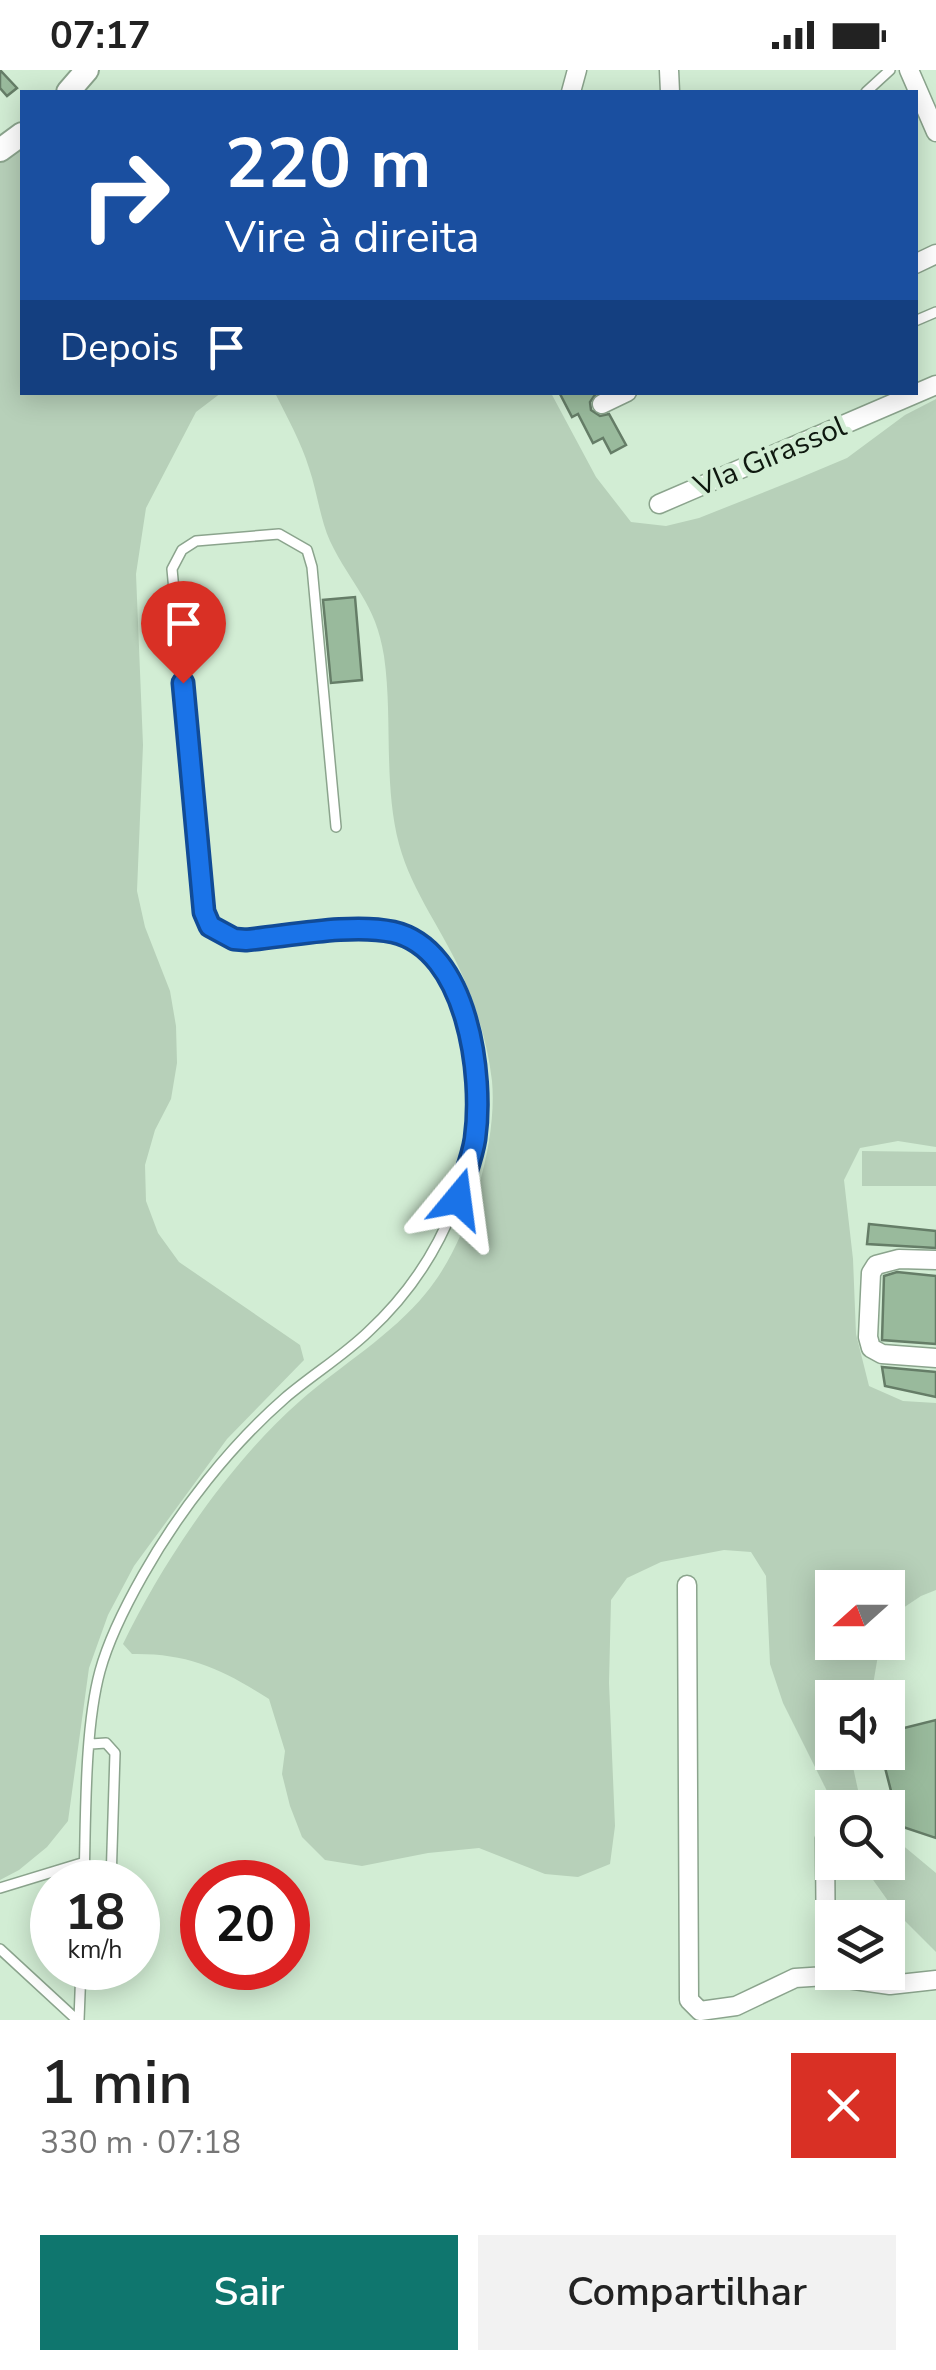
<!DOCTYPE html>
<html lang="pt">
<meta charset="utf-8">
<style>
body{margin:0;font-family:"Nunito Sans",sans-serif;background:#f2f2f2;color:#222;height:100vh;display:flex;flex-direction:column;font-size:38px;white-space:nowrap}
*{box-sizing:border-box;margin:0}
p{font-size:32px;color:#767676}
.icon{flex:none;width:55px;height:55px;fill:none;stroke:currentColor;stroke-width:2;stroke-linecap:round;stroke-linejoin:round}
.map{position:relative;height:1950px;overflow:hidden}
.details{display:flex;flex-direction:column;background:#fff;flex:1}
.details>*{flex:none}
.top-card{position:absolute;left:20px;top:20px;width:898px;height:305px;border-radius:0px;box-shadow:0 5px 25px #0003;background:#1a4fa0;color:#fff;overflow:hidden}
.needle{width:65px;rotate:249deg}
.controls{position:absolute;left:815px;top:1500px;display:grid;gap:20px}
.controls a{display:grid;place-items:center;width:90px;height:90px;border-radius:0px;background:#fff;box-shadow:0 5px 25px #0003;font-size:50px}
.speed{position:absolute;left:30px;top:1790px;display:flex;gap:20px;font-size:50px;font-weight:700;text-align:center}
.speed>*{display:grid;place-content:center;width:130px;height:130px;border-radius:50%;background:#fff;box-shadow:0 5px 25px #0003;line-height:1}
.speed small{font-size:25px;font-weight:400}
.speed .limit{border:15px solid #d22;background:#fff;color:#111}
.pin{position:absolute;display:grid;place-items:center;width:85px;height:85px;color:#fff;margin:-102px -42px;border-radius:50% 50% 50% 0;rotate:-45deg;box-shadow:0 0 10px #0007}
.pin .icon{rotate:45deg}
.me{position:absolute;width:110px;margin:-55px;rotate:16deg;stroke-linejoin:round;filter:drop-shadow(0 0 8px #0008)}
.turn{display:flex;align-items:center;gap:35px;height:210px;padding:0 40px;font-size:45px}
.turn .icon{width:130px;height:130px;stroke-width:2.5}
.turn b{display:block;font-size:70px;line-height:85px}
.then{display:flex;align-items:center;height:95px;padding:0 40px;background:#0003;gap:20px;font-size:38px}
.round{display:grid;place-items:center;flex:none;width:105px;height:105px;border-radius:0px;background:#f2f2f2}
.headline{display:flex;align-items:center;justify-content:space-between;height:170px;padding:0 40px}
h1{font-size:60px;font-weight:600;line-height:75px}
.action{display:flex;gap:20px;margin-top:auto;padding:20px 40px}
.action a{flex:1;height:115px;border-radius:0px;background:#0f766e;color:#fff;font-size:40px;font-weight:600;line-height:115px;text-align:center}
.action a+a{background:#f2f2f2;color:#222}
.status{display:flex;justify-content:space-between;align-items:center;height:70px;padding:0 50px;background:#fff;direction:ltr}
.status svg{height:28px;fill:currentColor}
.map>svg:first-child{display:block}
.green{fill:#b7d0b9}
.building{fill:#99ba9c;stroke:#657d67;stroke-width:2.5}
.lines{fill:none;stroke-linecap:round;stroke-linejoin:round}
.service-casing{stroke:#8ba48d;stroke-width:12}
.minor-casing{stroke:#8ba48d;stroke-width:21}
.tertiary-casing{stroke:#8ba48d;stroke-width:26}
.service{stroke:#fff;stroke-width:9}
.minor{stroke:#fff;stroke-width:18}
.tertiary{stroke:#fff;stroke-width:22}
.route-casing{stroke:#114b97;stroke-width:25}
.route{stroke:#1a73e8;stroke-width:18}
.labels{text-anchor:middle;stroke-width:10;stroke-linejoin:round;paint-order:stroke}
.street-label{font-size:30px;fill:#0e180f;stroke:#d2edd4}
</style>
<div class="status"><b>07:17</b><svg viewBox="0 0 49 12"><path d="M0 12V9h3v3zM5 12V6h3v6zM10 12V3h3v9zM15 12V0h3v12zM26 1h20v11H26zM47 4h2v5h-2z"/></svg></div>
<div class="map">
<svg width="936" height="1950" viewBox="0 0 936 1950">
<rect width="100%" height="100%" fill="#d2edd4"/>
<path class="green" d="M22,77V322L221,323L196,342L146,438L136,504L143,675L137,821L145,857L170,921L176,956L177,993L171,1029L155,1060L145,1095L146,1131L158,1163L179,1192L300,1275L304,1290L227,1369L134,1496L108,1545L89,1598L68,1751L47,1777L19,1800L0,1810V93Z
M275,323H551L596,407L631,452L666,456L699,448L797,409L847,388L905,345L936,329V1077L898,1071L860,1078L844,1110L853,1189L856,1264L869,1316L903,1331L936,1333V1520L921,1526L888,1548V1518H832V1572L880,1573L871,1627L832,1628V1682L850,1683L858,1720L867,1737H835L783,1633L770,1594L766,1506L751,1482L724,1480L661,1492L627,1508L611,1530L609,1613L615,1756L610,1794L578,1807L545,1804L479,1778L428,1783L362,1796L325,1790L302,1767L290,1736L282,1704L285,1681L269,1629C222,1599 188,1583 132,1584L123,1574C163,1491 230,1392 300,1331C341,1295 391,1266 426,1223C467,1174 498,1076 492,1011C488,976 478,942 464,909C445,863 412,823 399,774C383,713 393,648 384,586C376,533 351,515 330,471C320,449 317,421 309,398C301,372 287,347 275,323Z
M862,1081L936,1082V1116H862Z
M888,1763L936,1803V1882L896,1842L861,1793L888,1792Z"/>
<path class="building" d="M0,0L17,18L7,26L0,18Z
M559,322H597L590,332L591,340L600,346L609,344L626,375L611,383L603,368L593,373L578,344L572,347Z
M355,527L362,610L331,613L323,530Z
M869,1154L936,1161V1178L867,1174Z
M897,1202L936,1206V1274L882,1270L884,1206Z
M882,1297L936,1302V1327L885,1316Z
M936,1650V1768L900,1756L881,1682H888V1662Z"/>
<g class="lines">
<defs>
<path id="service" d="M866,22L890,0
M915,251L936,242
M91,1674L106,1673L115,1683L111,1812
M84,1812C86,1751 84,1660 100,1601C109,1568 126,1535 143,1505C179,1441 230,1376 285,1328C312,1305 343,1286 368,1262C445,1191 487,1087 473,983C468,948 452,898 423,875C369,832 259,896 210,856L204,842L172,499L182,480L196,471L279,464L307,480L312,497L336,757
M0,1818L85,1792
M0,1879L77,1950
M79,1950L81,1898"/>
<path id="minor" d="M669,0L670,22
M909,0L936,62
M571,22L577,0
M915,194L936,184
M602,334L627,322
M659,434L936,315
M936,1190L899,1189L876,1195L871,1203L868,1267L871,1278L882,1284L936,1288
M687,1515L689,1930L700,1941L736,1936L795,1908L826,1906L890,1915L936,1910
M825,1768L826,1906"/>
<path id="tertiary" d="M68,22L87,0
M0,80L22,64"/>
</defs>
<use href="#service" class="service-casing"/>
<use href="#minor" class="minor-casing"/>
<use href="#tertiary" class="tertiary-casing"/>
<use href="#service" class="service"/>
<use href="#minor" class="minor"/>
<use href="#tertiary" class="tertiary"/>
</g>
<g class="lines">
<defs>
<path id="route" d="M183,613L204,842L210,856L234,869L246,870C289,866 351,853 393,862C468,879 484,1006 475,1069C472,1089 463,1109 458,1129"/>
</defs>
<use href="#route" class="route-casing"/>
<use href="#route" class="route"/>
</g>
<g class="labels">
<g class="street-label">
<text transform="translate(770 386) rotate(-23)" y="10">VIa Girassol</text>
</g>
</g>
</svg>
<div class="controls">
<a><svg class="needle" viewBox="-14 -14 28 28"><path d="M0-13l5 13h-10z" fill="#e53935"/><path d="M0 13l5-13h-10z" fill="#767676"/></svg></a>
<a><svg class="icon" aria-label="sound" viewBox="0 0 24 24"><path d="M4 9h4l5-4v14l-5-4H4zM17 9q2 3 0 6"/></svg></a>
<a><svg class="icon" aria-label="search" viewBox="0 0 24 24"><circle cx="10" cy="10" r="6"/><path d="M15 15l6 6"/></svg></a>
<a><svg class="icon" aria-label="layers" viewBox="0 0 24 24"><path d="M12 4l9 5-9 5-9-5zM3 14l9 5 9-5"/></svg></a>
</div>
<div class="speed"><div>18<small>km/h</small></div><div class="limit">20</div></div>
<div class="pin" style="left:183px;top:613px;background:#d93025"><svg class="icon" aria-label="arrive" viewBox="0 0 24 24"><path d="M6 21V4h12l-3 4 3 4H6"/></svg></div>
<svg class="me" style="left:458px;top:1129px" viewBox="-20 -20 40 40"><path d="M0-17L14 15 0 8-14 15z" fill="#1a73e8" stroke="#fff" stroke-width="4"/></svg>
<div class="top-card">
<div class="turn"><svg class="icon" aria-label="right" viewBox="0 0 24 24"><path d="M7 20v-9h11M14 6l5 5-5 5"/></svg><div><b>220 m</b>Vire à direita</div></div>
<div class="then">Depois<svg class="icon" aria-label="arrive" viewBox="0 0 24 24"><path d="M6 21V4h12l-3 4 3 4H6"/></svg></div>
</div>
</div>
<section class="details">
<div class="headline"><div><h1>1 min</h1><p>330 m · 07:18</p></div><a class="round" style="background:#d93025;color:#fff"><svg class="icon" aria-label="close" viewBox="0 0 24 24"><path d="M6 6l12 12M18 6L6 18"/></svg></a></div>
<div class="action"><a>Sair</a><a>Compartilhar</a></div>
</section>
